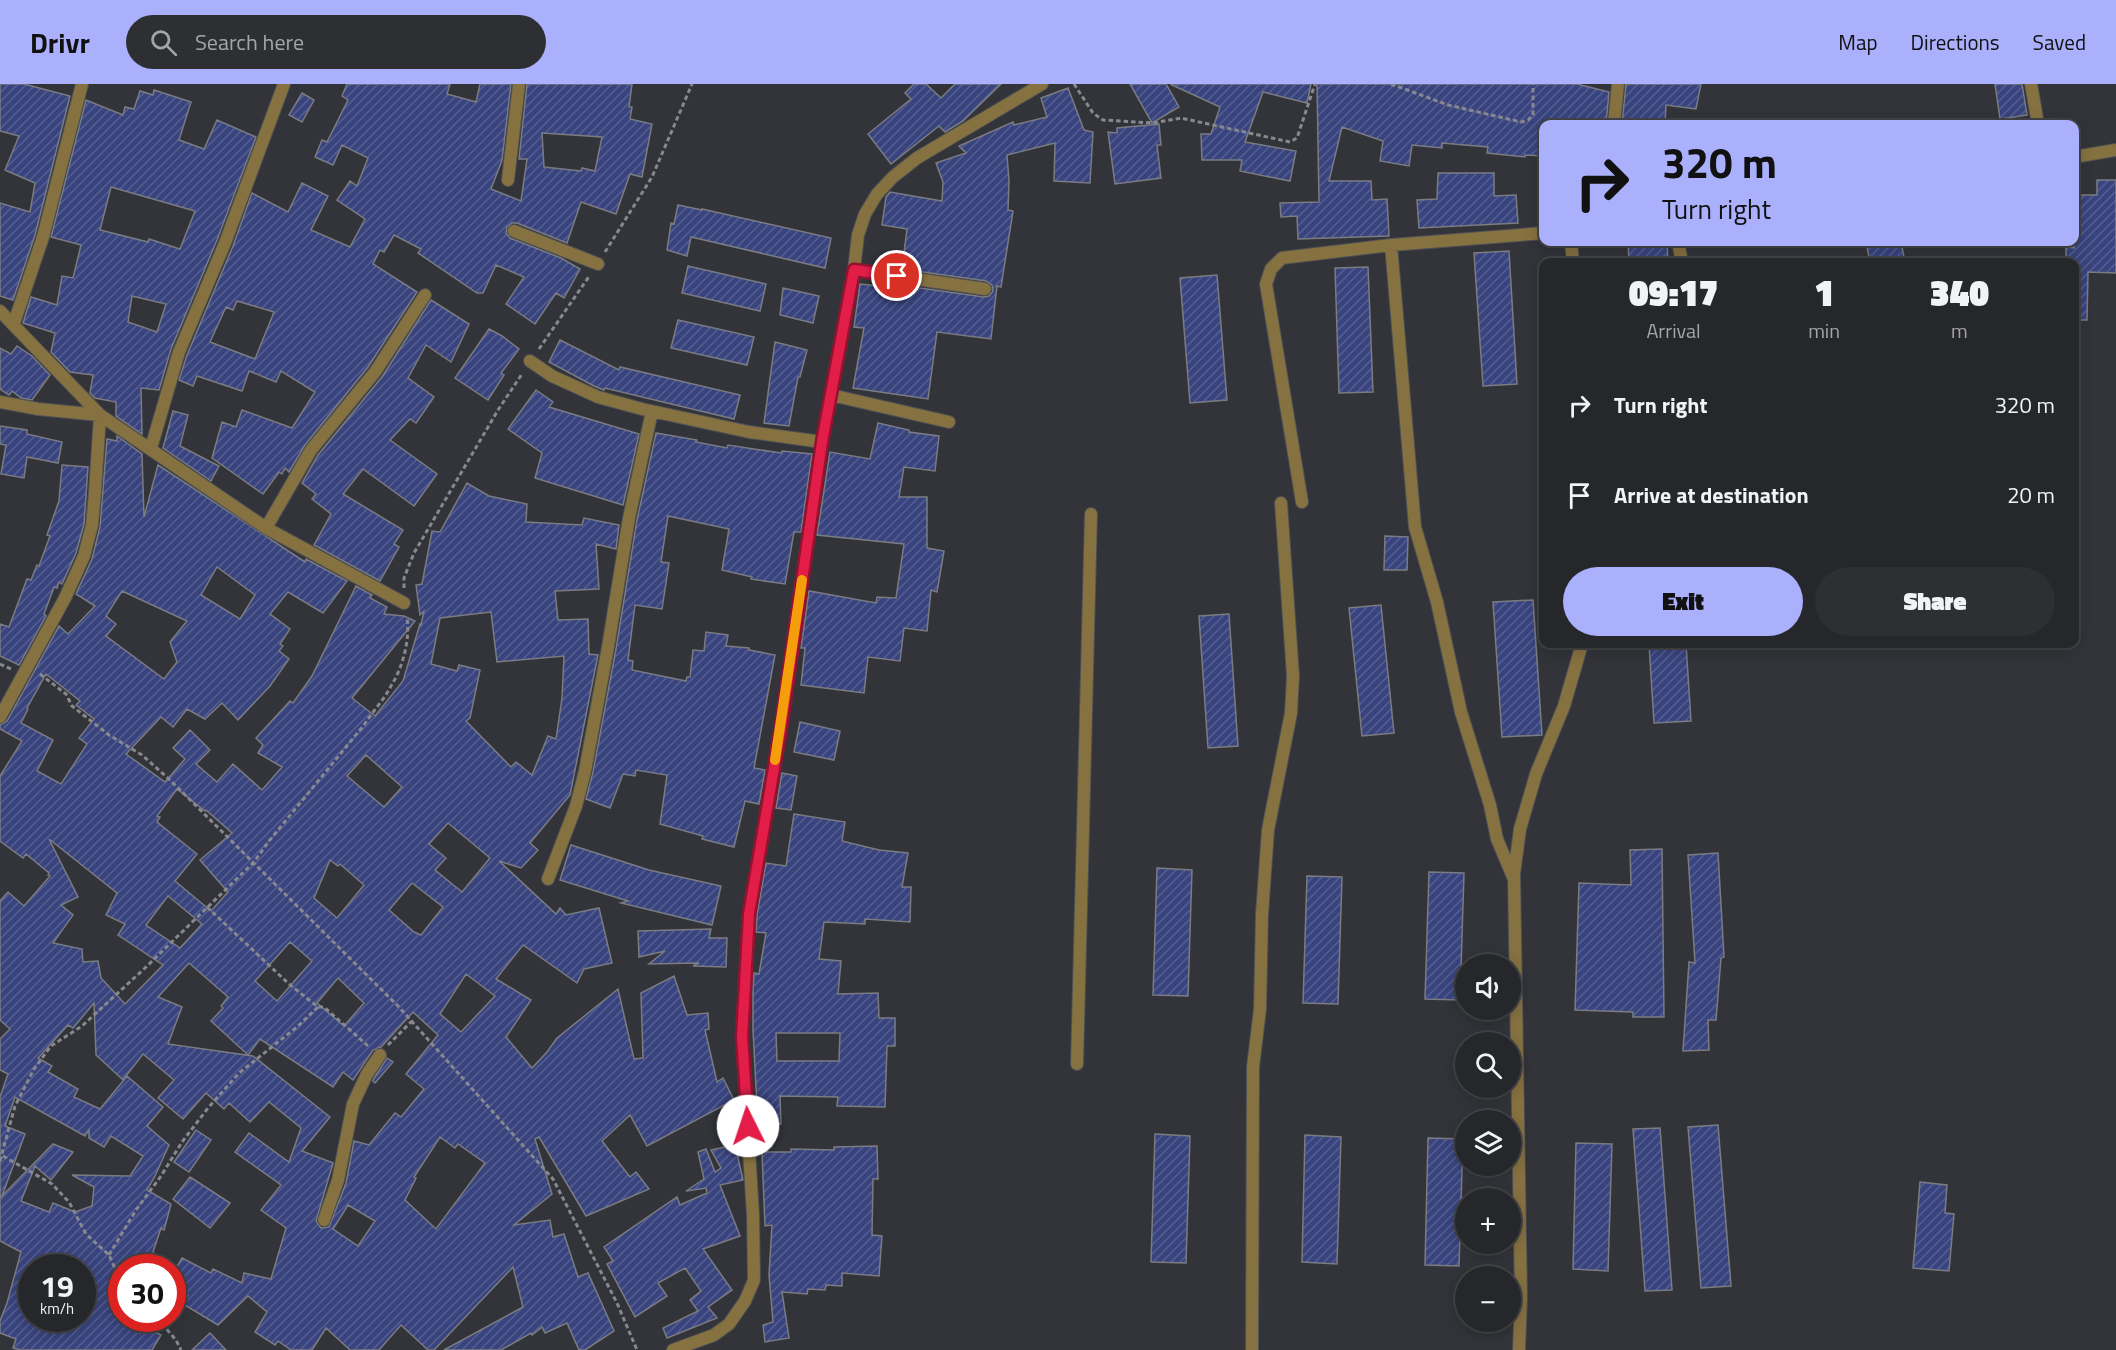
<!DOCTYPE html>
<meta charset="utf-8">
<style>
body{margin:0;font-family:"Titillium Web",sans-serif;background:#2e2f33;color:#f1f3f6;height:100vh;display:flex;flex-direction:column;font-size:22px;white-space:nowrap}
*{box-sizing:border-box;margin:0}
p{font-size:20px;color:#a4a5a9}
.icon{flex:none;width:33px;height:33px;fill:none;stroke:currentColor;stroke-width:2;stroke-linecap:round;stroke-linejoin:round}
.map{position:relative;flex:1;overflow:hidden}
.side{position:absolute;left:1539px;top:174px;width:540px;height:390px;display:flex;flex-direction:column;background:#26272b;border-radius:12px;box-shadow:0 3px 15px #0003,0 0 0 2px #424447}
.side>*{flex:none}
.top-card{position:absolute;left:1539px;top:36px;width:540px;height:126px;border-radius:12px;box-shadow:0 3px 15px #0003,0 0 0 2px #424447;background:#aab0fc;color:#111;overflow:hidden}
.controls{position:absolute;left:1455px;top:870px;display:grid;gap:12px}
.controls a{display:grid;place-items:center;width:66px;height:66px;border-radius:50%;background:#26272b;box-shadow:0 3px 15px #0003,0 0 0 2px #424447;font-size:30px}
.speed{position:absolute;left:18px;top:1170px;display:flex;gap:12px;font-size:30px;font-weight:700;text-align:center}
.speed>*{display:grid;place-content:center;width:78px;height:78px;border-radius:50%;background:#26272b;box-shadow:0 3px 15px #0003,0 0 0 2px #424447;line-height:1}
.speed small{font-size:15px;font-weight:400}
.speed .limit{border:9px solid #d22;background:#fff;color:#111}
.pin{position:absolute;display:grid;place-items:center;width:51px;height:51px;color:#fff;margin:-26px;border:3px solid #fff;border-radius:50%;box-shadow:0 2px 6px #0007}
.me{position:absolute;width:66px;margin:-33px;rotate:356deg;stroke-linejoin:round;filter:drop-shadow(0 0 4px #0008)}
.turn{display:flex;align-items:center;gap:21px;height:126px;padding:0 24px;font-size:27px}
.turn .icon{width:78px;height:78px;stroke-width:2.5}
.turn b{display:block;font-size:42px;line-height:51px}
.eta{display:flex;justify-content:space-evenly;align-items:center;height:102px;text-align:center}
.eta b{font-size:36px;font-weight:800;line-height:42px}
.action{display:flex;gap:12px;margin-top:auto;padding:12px 24px}
.action a{flex:1;height:69px;border-radius:36px;background:#aab0fc;color:#111;font-size:24px;font-weight:800;line-height:69px;text-align:center}
.action a+a{background:#2e2f33;color:#f1f3f6}
ul{padding:0;list-style:none}
li{display:flex;align-items:center;gap:18px;height:90px;padding:0 24px}
li div{flex:1}
li b{display:block;font-size:22px}
li em{font-style:normal}
header{display:flex;align-items:center;gap:36px;box-sizing:border-box;height:84px;padding:0 30px;background:#aab0fc;color:#111}
header strong{font-size:28px}
nav{display:flex;gap:33px;margin-inline-start:auto;font-size:21px}
.search{width:420px;height:54px;background:#2e2f33;display:flex;align-items:center;gap:15px;box-sizing:border-box;padding:0 21px;border-radius:33px;color:#a4a5a9;font-size:22px}
.map>svg:first-child{display:block}
.building{fill:url(#building-hatch);stroke:#7a7c82;stroke-width:1.5;fill-rule:evenodd}
.lines{fill:none;stroke-linecap:round;stroke-linejoin:round}
.minor-casing{stroke:#4e5054;stroke-width:14}
.path{stroke:#88898e;stroke-width:3;stroke-dasharray:4.5 3;stroke-linecap:butt}
.minor{stroke:#867140;stroke-width:12}
.route-casing{stroke:#92132f;stroke-width:15}
.route{stroke:#e11d48;stroke-width:10}
.slow{stroke:#f59e0b;stroke-width:10}
</style>
<header>
<strong>Drivr</strong>
<div class="search"><svg class="icon" aria-label="search" viewBox="0 0 24 24"><circle cx="10" cy="10" r="6"/><path d="M15 15l6 6"/></svg>Search here</div>
<nav><a>Map</a><a>Directions</a><a>Saved</a></nav>
</header>
<div class="map">
<svg width="2116" height="1266" viewBox="0 0 2116 1266">
<defs>
<pattern id="building-hatch" width="6" height="6" patternUnits="userSpaceOnUse" patternTransform="scale(1.5)"><rect width="6" height="6" fill="#39447f"/><path d="M-1 1l2-2M0 6l6-6M5 7l2-2" fill="none" stroke="#555f91"/></pattern>
</defs>
<rect width="100%" height="100%" fill="#323439"/>
<path class="building" d="M0,0H24L70,12L35,151L13,216L0,212V119L30,128L35,99L5,86L19,52L0,47Z
M347,0H450L447,10L476,18L480,0H511L502,76L491,105L521,117L527,75H519L527,0H632L629,23H632L630,35L652,40L642,93L630,90L616,130L581,118L567,159L517,139H512L507,143L506,149L510,154L561,174L580,185L564,214L556,209L535,240L506,220L524,193L496,181L483,209H477L418,169L421,165L394,151L384,168L380,166L373,180L417,208L368,283L305,361L289,388L285,384L282,390L279,388L263,410L212,374L222,338L236,343L242,326L292,344L315,308L281,287L276,298L249,287L242,307L197,292L193,302L179,296L187,271L233,162L252,109L288,128L302,99L328,112L311,146L350,163L365,135L337,116L350,97L357,102L368,74L342,61L333,81L315,73L322,56L327,58L348,16L342,12ZM542,49L602,53L595,87L582,84L581,87L544,83ZM237,217L274,228L255,275L210,258L226,223L233,226Z
M914,0H926L941,14L955,0H1001L963,37L945,48L939,42L891,80L868,50L911,15L905,9Z
M1130,0H1166L1179,23L1152,39Z
M1170,0H1311L1307,19L1263,8L1245,58L1296,67L1290,97L1240,87L1242,76H1202L1201,50H1211L1220,23Z
M1317,0H1577L1609,8L1606,40H1544V72L1525,71V73L1487,69L1488,63L1442,59V64L1412,61L1409,82L1380,77L1383,57L1342,43L1329,97H1371L1372,116L1387,115L1389,152L1298,155L1297,132L1281,133L1280,119L1319,118Z
M1626,0H1701L1696,25L1666,21L1665,40H1622Z
M1995,0H2022L2027,31L2000,35Z
M1068,4L1084,46L1093,48L1090,99L1054,97L1055,59L1007,71L1009,97L1008,126L1013,127L1001,203L997,202L991,255L937,248L928,315L853,304L864,244L854,243L860,200L899,204V201L984,213L989,212L993,207L992,201L986,197L902,185L907,145L882,141L886,113L890,108L942,117L943,98L936,79L966,69L959,62L1013,38L1014,41L1047,33L1041,14Z
M154,6L191,18L179,56L204,65L217,36L256,53L217,156L171,265L159,306L141,304L142,350L116,332V318L95,314L90,309L93,291L70,288L51,268L55,249L23,239L31,213L57,221L62,192L73,194L81,161L51,153L86,16L123,31L125,23L134,25L140,7L153,11ZM111,103L195,127L180,165L149,155L148,158L100,146ZM132,212L166,220L157,248L128,238Z
M302,9L314,16L302,38L289,31Z
M1159,40L1161,61H1157L1161,94L1115,100L1108,48L1117,49V44Z
M1438,89H1494V112L1516,111L1518,139L1419,144L1417,116L1437,115Z
M2097,96H2116V189L2088,188L2087,236H2074V178H2066V163L2074,164V111H2097Z
M678,121L702,126V125L831,154L825,184L691,153L687,172L667,166L671,139L674,140Z
M1628,158H1667L1668,178H1629Z
M1866,158H1901L1905,178H1870Z
M1509,167L1517,300L1483,302L1474,169Z
M688,182L766,200L760,227L682,209Z
M1368,183L1373,308L1339,309L1335,184Z
M1217,191L1227,316L1190,319L1180,194Z
M783,204L819,212L813,239L780,231Z
M431,216L469,240L451,278L426,261L408,294L434,313L416,339L410,335L390,356L437,390L414,422L363,385L343,410L403,446L394,460L399,463L380,497L314,461L331,430L312,415L316,410L302,399L318,371L382,293Z
M678,236L754,253L747,281L671,264Z
M489,245L502,252L519,265L501,289L504,291L488,316L455,294Z
M560,256L619,286L620,283L740,311L734,335L605,304L604,306L594,302L549,278Z
M775,258L807,266L800,293H798L789,342L764,339Z
M17,262L32,272L50,291L32,316L21,314L12,307L9,311L0,305V264L11,270Z
M536,306L553,318L549,323L639,350L623,421L535,394L542,369L508,345Z
M173,327L188,331L180,362L219,382L211,397L163,364Z
M878,339L909,346V348L939,352L935,387L904,383L899,413H927V464L944,467L937,508L931,506L927,547L904,544L900,577L868,573L864,609L801,601L805,564H801L809,507L876,519L877,513L896,514L904,460L817,451L830,368L870,375Z
M0,342L27,346V350L62,358L58,379L27,373L24,394L1,390L6,361L0,360Z
M656,349L697,356L696,358L727,364L728,361L781,369L782,367L812,370L801,448H794L785,500L751,495L752,493L722,486L729,445L668,432L661,478L669,479L662,525L635,521L628,576L633,577L632,586L686,597L687,593H690L693,566L704,567L706,548L728,551L726,562L749,564V566L775,571L754,684L765,686L759,720L745,717L734,763L702,755L703,752L660,740L667,691L636,686L635,692L623,690L610,724L586,715L593,688L616,565L637,436Z
M117,352L142,370L144,433L158,381L305,478L306,475L347,497L323,529L288,508L270,530L290,545L280,560L283,562L279,567L289,575L270,602L238,636L222,619L205,635L187,625L173,643L161,633L126,670L165,698L185,675L173,664L190,646L210,666L196,680L217,698L233,680L262,706L282,683L258,669L263,661L256,654L290,617L293,619L312,592L356,502L372,511L370,514L387,523L384,530L404,532L415,537L352,614L375,632L403,597L420,540L421,541L424,527L420,531L416,501L422,500L432,447L440,448L467,399L489,412L527,420L526,438L582,441L584,434L619,441L616,465L596,460L599,505L555,507L558,536L588,535L589,570L598,571L570,711L530,759L538,766L521,784L499,777L556,830L560,824L566,831L599,824L612,879L584,885L577,899L523,861L496,895L531,916L506,953L532,984L547,968L557,954L618,905L634,975L643,974L641,909L674,892L687,931L708,929L709,945L705,946L717,998L723,994L734,1016L647,1062L630,1031L602,1057L630,1093L636,1088L649,1105L586,1132L539,1053L535,1055L552,1110L514,1141L550,1136L553,1153L564,1150L578,1193L588,1189L614,1247L585,1266H579L567,1239L545,1249L542,1243L532,1251L531,1249L501,1266H444L523,1223L513,1183L434,1266H428L401,1241L379,1266H350L326,1244L312,1266H291L278,1257L275,1261L255,1248L267,1228L248,1212L218,1241L183,1220L188,1211L172,1203V1191L182,1174L211,1189L213,1185L242,1199L244,1189L271,1195L286,1144L261,1126L281,1101L235,1068L249,1049L289,1078L301,1044L269,1018L250,1038L229,1019L224,1025L206,1009L183,1035L158,1014L174,996L143,970L123,996L96,971L94,919L73,944L68,941L38,974L52,982L48,988L78,1005L74,1013L100,1025L127,992L163,1023L147,1042L169,1061L155,1092L147,1106L171,1120L164,1146L161,1144L153,1168L156,1174L154,1184H122V1234H139L136,1247L140,1249L144,1242L161,1251L152,1266H21L13,1264L16,1255L0,1249V1237L7,1219L21,1168L0,1157V1114L53,1060L73,1068L51,1096L35,1082L21,1117L49,1128L53,1119L75,1128L92,1122L94,1103L72,1091L130,1092L143,1072L111,1052L104,1063L89,1054V1046L85,1052L15,1013L5,1042L25,1050L2,1112H0V1013L8,990L0,986V955L10,945L0,936V817L8,808L24,822L50,792L48,791L49,789L26,770L23,774L0,757V692L22,657L0,645V641L7,637L59,542L68,550L95,522L76,510L92,475L100,443L107,355L117,357ZM217,483L255,511L240,535L201,511ZM122,507L187,537L170,558L177,578L164,595L106,552L116,540L106,532ZM491,528L497,578L564,572L562,614L556,655L548,652L532,691L516,678L511,683L466,637L470,634L480,586L459,581L457,587L431,580L440,534ZM46,590L80,617L76,621L94,635L79,654L87,660L61,700L37,687L53,656L21,639L28,625L27,624ZM366,671L402,703L384,723L347,692ZM177,705L205,727L206,726L232,749L200,776L228,808L211,827L175,797L197,770L157,738L160,733L157,732ZM448,739L490,774L462,808L435,786L446,774L429,760ZM49,755L117,809L106,831L125,840L118,851L163,881L125,920L101,894L98,877L83,878L82,865L53,859L73,831L61,821L78,813ZM330,776L338,782L340,780L364,801L337,834L314,814ZM412,799L443,823L421,851L414,848L389,826ZM168,812L202,840L180,864L146,841ZM290,858L312,877L277,917L255,897ZM189,879L228,913L221,922L223,924L211,937L248,971L260,955L333,1003L343,988L353,996L373,966L381,963L413,928L438,951L406,990L424,1005L401,1033L395,1029L369,1061L354,1057L346,1099L329,1143L321,1144L316,1137L333,1079L302,1067L330,1033L253,972L168,960L182,923L158,913ZM466,890L495,912L461,948L440,930ZM338,894L364,919L344,942L317,919ZM440,1053L455,1064L458,1060L485,1079L436,1145L405,1116L416,1094L414,1093ZM348,1121L375,1137L358,1162L333,1145ZM32,1184H82V1192L92,1201L82,1212V1234H32Z
M62,381L88,383L84,440L76,469L62,500L59,498L57,504L54,503L44,530L46,532L19,581L0,572V540L9,543L27,495L31,496L37,481L39,482L50,452L47,451L59,417Z
M1385,452L1408,453L1407,486H1384Z
M1533,516L1542,651L1502,653L1493,518Z
M1381,521L1394,649L1362,652L1349,524Z
M1229,530L1238,662L1208,664L1199,532Z
M1649,560H1686L1691,637L1654,639Z
M800,638L840,647L834,676L794,668Z
M782,689L797,692L791,726L776,724Z
M794,730L845,738L842,757L879,766L908,769L902,803H911L910,838L865,835V840L824,838L819,875L841,877L838,910L878,909L879,934H895V962H887L885,1023L837,1022L838,1013L780,1012L781,1040L758,1041L753,946V906L754,889L759,890L766,849L756,848L757,831L766,779L786,782ZM776,949H840L839,977H777Z
M571,761L649,786L721,802L712,841L621,819L628,817L560,796Z
M1662,765L1664,933H1633V928L1575,926L1579,799L1631,801L1630,766Z
M1718,769L1724,873L1721,874L1716,936H1708L1709,966L1683,967L1689,878L1695,879L1688,771Z
M1157,784L1192,786L1188,912L1153,911Z
M1429,788L1464,789L1460,916L1425,915Z
M1307,792L1342,793L1338,920L1303,919Z
M711,845L709,854H727L726,883L693,882L699,879L649,880L665,867L639,873L638,847Z
M387,974L393,978L375,999L373,997L374,994Z
M1718,1041L1731,1202L1701,1204L1688,1043Z
M1660,1044L1672,1206L1645,1207L1633,1045Z
M196,1046L211,1056L189,1088L174,1078Z
M1155,1050L1190,1052L1186,1179L1151,1178Z
M1305,1051L1341,1053L1337,1180L1302,1178Z
M1428,1054L1463,1055L1459,1182L1425,1181Z
M1576,1059L1612,1060L1608,1187L1573,1185Z
M735,1061L743,1096L720,1101L740,1152L703,1165L732,1206L708,1223L717,1234L667,1254L663,1244L698,1227L690,1216L701,1207L685,1184L658,1199L667,1212L635,1233L607,1180L613,1177L604,1163L677,1113L680,1121L707,1109L706,1104L686,1107L704,1095L698,1068L706,1065L715,1088L721,1084L711,1066Z
M877,1062L878,1095H873L872,1151L882,1152L879,1192L842,1189V1202L826,1201L825,1206L808,1205L807,1210L782,1208L789,1254L765,1258L763,1241L773,1238L769,1191L772,1141L765,1142L762,1068H791V1065L834,1066V1063Z
M190,1093L230,1119L210,1144L173,1115Z
M1920,1098L1947,1101L1945,1129L1954,1130L1949,1187L1913,1184Z
M210,1249L226,1266H192Z"/>
<g class="lines">
<defs>
<path id="minor" d="M2031,0L2038,40
M1614,40L1618,0
M2074,73L2116,66
M508,96L519,0
M514,147L598,180
M1571,158L1573,178
M1678,158L1682,178
M1391,161L1415,443L1437,518L1461,628L1490,721L1497,755L1513,793
M854,186L985,205
M0,227L100,331L266,444L404,519
M14,239L43,153L82,0
M530,277L552,292L598,313L642,325L749,348L822,358
M831,311L949,338
M0,318L38,325L100,331L95,408L92,441L84,472L65,514L0,633
M151,364L179,268L225,159L284,0
M1302,418L1266,200L1271,185L1282,174L1391,161L1544,149
M266,444L311,366L375,288L425,211
M548,795L576,722L585,687L608,563L629,434L652,327
M1077,980L1091,430
M324,1136L338,1096L353,1020L367,990L380,971
M673,1266L714,1251L729,1240L745,1217L754,1196L753,1131L742,953L749,830L781,643L822,358L854,186L858,151L865,130L877,110L893,93L917,74L1042,0
M1252,1266L1253,983L1260,925L1262,830L1268,746L1291,629L1293,592L1281,419
M1519,1266L1521,1214L1514,790L1520,745L1536,690L1564,622L1582,560"/>
</defs>
<use href="#minor" class="minor-casing"/>
<path class="path" d="M1074,0L1093,29L1103,36L1153,39L1181,34L1290,58L1297,54L1315,0
M1391,0L1448,21L1521,38L1528,36L1533,31V0
M605,168L652,93L692,0
M539,265L590,191
M404,504V494L414,469L498,326L522,290
M0,580L11,585
M40,590L66,610L72,622L109,651L142,671L170,696L398,922L553,1095L617,1219L637,1266
M207,823L289,900L318,923H324L368,962
M388,961L412,937
M3,1072L52,1100L69,1118L86,1150L109,1171L117,1189L122,1195
M0,1077L15,1022L34,985L51,962L82,942L145,884L254,778L269,757L364,641C372,628 384,616 391,602C403,583 410,556 407,534
M109,1171L136,1126L161,1092L182,1058L208,1024L239,989L297,943L318,923
M157,1234L176,1256L181,1266"/>
<use href="#minor" class="minor"/>
</g>
<g class="lines">
<defs>
<path id="route" d="M748,1042L742,953L749,830L781,643L822,358L854,186L897,192"/>
</defs>
<use href="#route" class="route-casing"/>
<use href="#route" class="route"/>
<path class="slow" d="M775,676L802,496"/>
</g>
</svg>
<div class="controls">
<a><svg class="icon" aria-label="sound" viewBox="0 0 24 24"><path d="M4 9h4l5-4v14l-5-4H4zM17 9q2 3 0 6"/></svg></a>
<a><svg class="icon" aria-label="search" viewBox="0 0 24 24"><circle cx="10" cy="10" r="6"/><path d="M15 15l6 6"/></svg></a>
<a><svg class="icon" aria-label="layers" viewBox="0 0 24 24"><path d="M12 4l9 5-9 5-9-5zM3 14l9 5 9-5"/></svg></a>
<a>+</a>
<a>−</a>
</div>
<div class="speed"><div>19<small>km/h</small></div><div class="limit">30</div></div>
<div class="pin" style="left:897px;top:192px;background:#d93025"><svg class="icon" aria-label="arrive" viewBox="0 0 24 24"><path d="M6 21V4h12l-3 4 3 4H6"/></svg></div>
<svg class="me" style="left:748px;top:1042px" viewBox="-20 -20 40 40"><circle r="19" fill="#fff"/><path d="M0-13L10 11 0 6-10 11z" fill="#e11d48"/></svg>
<div class="top-card">
<div class="turn"><svg class="icon" aria-label="right" viewBox="0 0 24 24"><path d="M7 20v-9h11M14 6l5 5-5 5"/></svg><div><b>320 m</b>Turn right</div></div>
</div>
<section class="side">
<div class="eta">
<div><b>09:17</b><p>Arrival</p></div>
<div><b>1</b><p>min</p></div>
<div><b>340</b><p>m</p></div>
</div>
<ul>
<li><svg class="icon" aria-label="right" viewBox="0 0 24 24"><path d="M7 20v-9h11M14 6l5 5-5 5"/></svg><div><b>Turn right</b></div><em>320 m</em></li>
<li><svg class="icon" aria-label="arrive" viewBox="0 0 24 24"><path d="M6 21V4h12l-3 4 3 4H6"/></svg><div><b>Arrive at destination</b></div><em>20 m</em></li>
</ul>
<div class="action"><a>Exit</a><a>Share</a></div>
</section>
</div>
